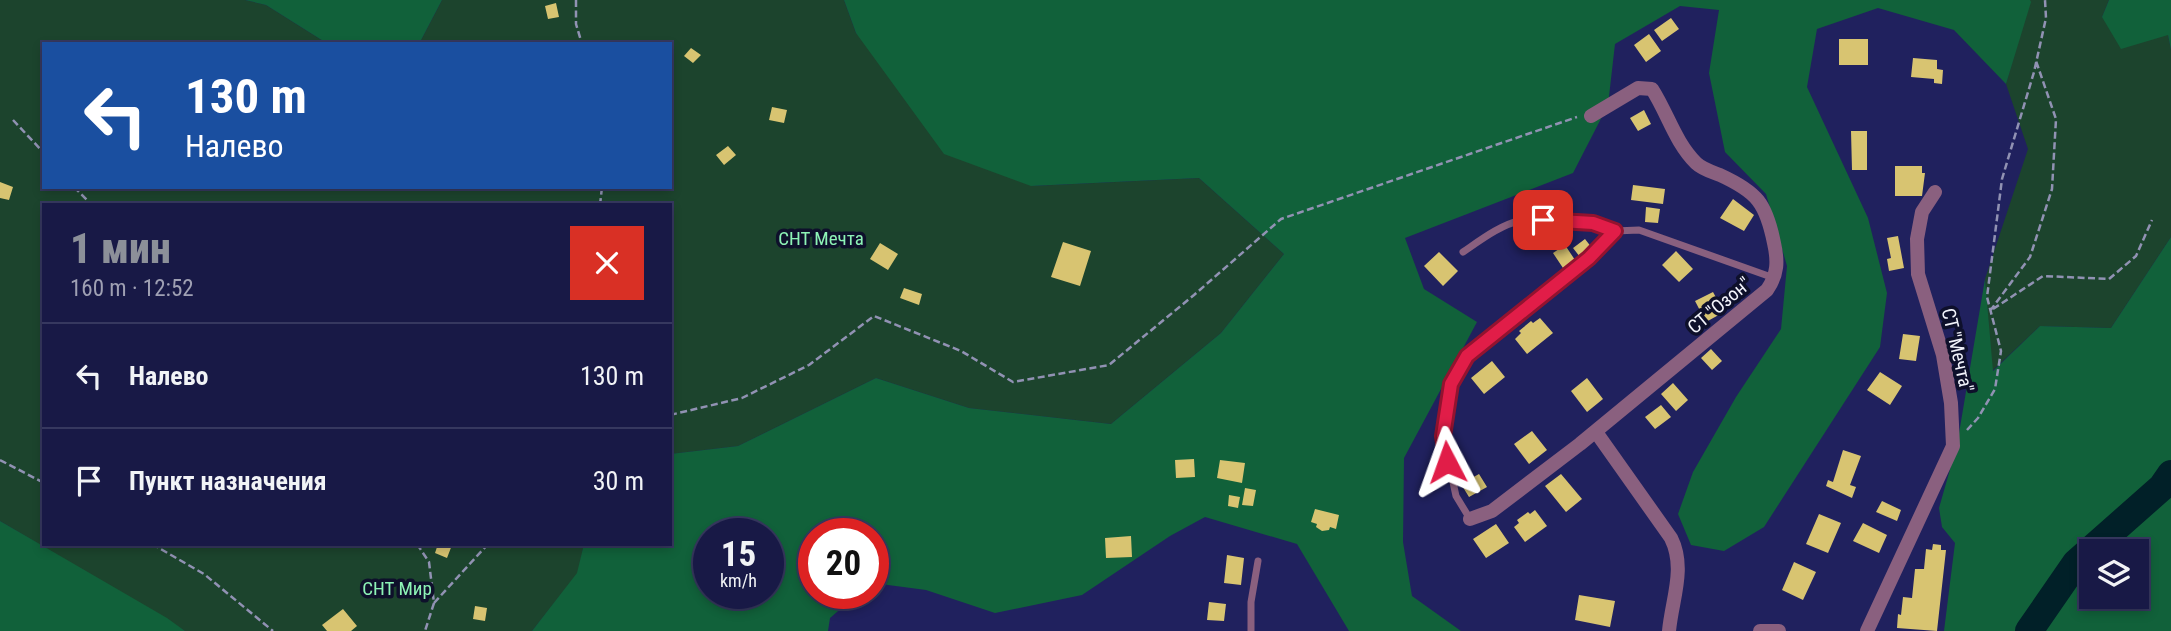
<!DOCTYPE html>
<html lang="ru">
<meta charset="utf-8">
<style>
body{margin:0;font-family:"Roboto Condensed",sans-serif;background:#252651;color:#f1f3f6;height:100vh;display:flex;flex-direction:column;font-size:26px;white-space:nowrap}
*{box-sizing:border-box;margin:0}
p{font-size:23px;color:#9fa0b3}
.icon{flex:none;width:38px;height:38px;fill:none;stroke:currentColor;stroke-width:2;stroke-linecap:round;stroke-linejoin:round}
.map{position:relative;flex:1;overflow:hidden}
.panel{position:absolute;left:42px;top:203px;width:630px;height:343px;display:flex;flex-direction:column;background:#181946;border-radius:0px;box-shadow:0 4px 10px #0003,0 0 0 2px #36385f}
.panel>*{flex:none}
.top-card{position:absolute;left:42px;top:42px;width:630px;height:147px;border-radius:0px;box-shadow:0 4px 10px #0003,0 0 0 2px #36385f;background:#1a4fa0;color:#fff;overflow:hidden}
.controls{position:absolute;left:2079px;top:539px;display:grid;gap:14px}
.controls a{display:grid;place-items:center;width:70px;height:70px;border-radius:0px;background:#181946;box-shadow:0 4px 10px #0003,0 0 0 2px #36385f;font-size:35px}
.speed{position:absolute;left:693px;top:518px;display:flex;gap:14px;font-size:35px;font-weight:700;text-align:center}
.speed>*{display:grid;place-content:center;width:91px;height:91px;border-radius:50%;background:#181946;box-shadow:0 4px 10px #0003,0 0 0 2px #36385f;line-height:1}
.speed small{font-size:18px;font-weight:400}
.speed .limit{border:10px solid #d22;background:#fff;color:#111}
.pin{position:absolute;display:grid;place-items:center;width:60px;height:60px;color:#fff;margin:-30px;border-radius:14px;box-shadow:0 4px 10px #0006}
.me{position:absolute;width:77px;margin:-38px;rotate:356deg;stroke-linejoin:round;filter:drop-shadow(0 0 5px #0008)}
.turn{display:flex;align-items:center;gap:24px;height:147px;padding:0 28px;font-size:32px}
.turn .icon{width:91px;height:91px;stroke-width:2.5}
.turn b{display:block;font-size:49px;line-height:60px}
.round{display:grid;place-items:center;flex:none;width:74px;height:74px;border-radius:0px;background:#252651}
.head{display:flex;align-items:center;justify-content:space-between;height:119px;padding:0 28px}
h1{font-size:42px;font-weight:800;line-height:52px;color:#8c9099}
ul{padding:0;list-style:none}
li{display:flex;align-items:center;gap:21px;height:105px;padding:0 28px;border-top:2px solid #36385f}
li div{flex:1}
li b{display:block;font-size:26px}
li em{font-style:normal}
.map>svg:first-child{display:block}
.green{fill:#1c442d}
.forest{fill:#11613a;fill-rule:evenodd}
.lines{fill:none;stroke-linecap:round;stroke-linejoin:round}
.river{stroke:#012028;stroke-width:28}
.building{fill:#d8c471}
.path{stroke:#9192b3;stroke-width:2.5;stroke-dasharray:7 3.5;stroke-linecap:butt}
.lane{stroke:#8a607f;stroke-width:7}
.street{stroke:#8a607f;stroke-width:14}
.route-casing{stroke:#92132f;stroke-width:18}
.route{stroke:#e11d48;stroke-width:12}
.labels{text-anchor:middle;stroke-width:7;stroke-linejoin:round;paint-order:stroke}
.park-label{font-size:19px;fill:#8df3b6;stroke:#0e102b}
.street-label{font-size:19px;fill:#f3f4fc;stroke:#0e102b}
</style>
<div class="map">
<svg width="2171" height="631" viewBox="0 0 2171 631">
<rect width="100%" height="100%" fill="#20215e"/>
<path class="green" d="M0,0H245L266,5L328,44H44V187H670V44H419L442,0H844L856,33L1032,186L1199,178L1284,254L1221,333L1111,424L969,408L876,378L738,446L670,454V205H44V544H584L578,573L532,631H185L0,521Z
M2030,0H2109L2102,17L2168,35L2171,50V237L2111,328L2040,326L1992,371L1985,279L2028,149L2006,84Z"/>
<path class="forest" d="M245,0H442L419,44H328L266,5Z
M844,0H2030L2031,2L2006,84L1954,30L1878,8L1817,29L1807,87L1868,218L1887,293L1880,347L1764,527L1724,551L1691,545L1678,514L1693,472L1736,397L1781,329L1787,266L1766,194L1725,152L1709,73L1719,10L1680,6L1615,44L1608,105L1573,173L1405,238L1424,289L1477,322L1404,458L1403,542L1412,596L1461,631H1349L1297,544L1205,517L1170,536L1082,595L995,613L926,590L873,583V534H814V593H859L830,618L828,631H532L577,573L584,544H670V454L738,446L876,378L969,408L1111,424L1221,333L1284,254L1199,178L1031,186L944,154L856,33ZM709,534H768V593H709Z
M2109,0H2171V50L2168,35L2121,49L2102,17Z
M2171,237V631H1944L1955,543L1942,527L1939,508L1957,445L1985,279L1993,371L2040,326L2111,328ZM2091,551H2137V597H2091Z
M0,521L167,618L185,631H0Z"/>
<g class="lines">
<path class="river" d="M2029,631L2076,563L2162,487L2171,474"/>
</g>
<path class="building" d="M556,3L559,17L548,19L545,6Z
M1671,18L1679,29L1662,41L1654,30Z
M1649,34L1661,51L1646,62L1634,45Z
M1839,39H1868V65H1839Z
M691,48L701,55L693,63L684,56Z
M1913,58L1937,60V69L1943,70L1942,84L1934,83V79L1911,77Z
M772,107L787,110L784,123L769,120Z
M1644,110L1651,124L1638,131L1630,118Z
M1851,131H1867V170H1852Z
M728,146L736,155L724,165L716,155Z
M1895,166H1922V173H1925L1922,196H1895Z
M0,182L13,187L9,200L0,198Z
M1633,185L1665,189L1663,204L1631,200Z
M1733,199L1754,215L1744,231L1720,218Z
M1646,207L1660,209L1658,223L1645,222Z
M1898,236L1904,268L1889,271L1887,259L1891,258L1887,238Z
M1585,239L1592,248L1580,257L1573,248Z
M1063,242L1091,251L1080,286L1051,277Z
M880,243L898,254L888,270L870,259Z
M1565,245L1575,260L1563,268L1553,253Z
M1676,251L1693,269L1679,282L1662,265Z
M1439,252L1458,271L1443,286L1424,266Z
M904,288L922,294L919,305L900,298Z
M1713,292L1724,312L1706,322L1695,301Z
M1540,318L1553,333L1527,354L1515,339L1521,333L1519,331L1531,321L1533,323Z
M1903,334L1920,336L1916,361L1899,359Z
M1711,349L1722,361L1712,370L1701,358Z
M1492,361L1505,377L1484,394L1471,378Z
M1880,372L1902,386L1890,405L1867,390Z
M1587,378L1603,399L1587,412L1571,391Z
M1673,383L1688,400L1676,411L1661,394Z
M1661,405L1671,417L1655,429L1645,417Z
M1532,431L1547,450L1529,464L1514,444Z
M1843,450L1861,456L1850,485L1856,487L1852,498L1826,486L1828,480L1833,482Z
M1194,459L1195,477L1176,478L1175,460Z
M1220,460L1245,463L1242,483L1217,478Z
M1479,474L1487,487L1469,497L1461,484Z
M1561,474L1582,499L1566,512L1545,486Z
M1245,488L1256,490L1253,506L1242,505Z
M1229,495L1240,497L1238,508L1228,506Z
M1882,501L1901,510L1897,521L1876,512Z
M1315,509L1339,515L1336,529L1330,527L1329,530L1322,531L1316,527L1317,524L1311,522Z
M1535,510L1547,526L1525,542L1514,527L1519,523L1517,520L1528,512L1530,514Z
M1819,514L1841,523L1828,553L1806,544Z
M1863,523L1887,535L1879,553L1853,541Z
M1496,524L1509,543L1486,558L1473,539Z
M1131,536L1132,557L1106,558L1105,538Z
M438,544L452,545L447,558L435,553Z
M1933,544L1941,545V550H1946L1937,631L1897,628L1898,614L1901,615L1903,597L1912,598L1915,569H1924L1926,549L1932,550Z
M1227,555L1244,558L1241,585L1224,583Z
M1794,562L1816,572L1803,600L1782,590Z
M1579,595L1615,601L1610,627L1575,620Z
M1209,602L1226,604L1224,621L1207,620Z
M475,606L487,608L485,621L473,619Z
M343,609L357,626L351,631H327L322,625Z"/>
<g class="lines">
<path class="path" d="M576,0V24L582,44
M13,120L44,153
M74,187L92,205
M600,205L602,187
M1993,309L2043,276L2109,279L2136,256L2152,220
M1990,311L2030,257L2052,189L2056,119L2036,61
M670,415L742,398L809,365L874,316L961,351L1013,382L1109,365L1194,295L1281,219L1577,117
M1967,430L1978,418L1995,389L2001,351L1987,297L2002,179L2034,72L2046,18L2045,0
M0,460L44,483
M152,544L204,574L273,631
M417,544L429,562L434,603L425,631
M434,603L488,544"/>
<path class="lane" d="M1463,252C1482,239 1500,225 1522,220C1548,215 1591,223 1615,231
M1470,519L1456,496L1443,436L1451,384L1467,356L1589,259L1615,231L1639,230L1774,278
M1251,631V602L1258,561"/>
<path class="street" d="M1596,432L1671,538C1686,568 1672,599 1669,631
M1470,519L1492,511L1580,444L1767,290C1778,274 1778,261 1774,243C1766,203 1757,192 1720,175C1712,172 1702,169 1696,163C1675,142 1668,114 1652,89L1638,88L1591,116
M1760,631H1779
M1867,631L1953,446L1951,403L1943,355L1918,274L1917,239L1922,212L1935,192"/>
</g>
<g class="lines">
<defs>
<path id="route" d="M1447,462L1443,436L1451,384L1467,356L1589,258L1615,231L1593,223L1543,220"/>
</defs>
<use href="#route" class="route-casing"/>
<use href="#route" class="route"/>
</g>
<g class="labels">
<g class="park-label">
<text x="821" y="245">СНТ Мечта</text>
<text x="397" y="595">СНТ Мир</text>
</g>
<g class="street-label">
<text transform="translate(1719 305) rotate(-40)" y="7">СТ "Озон"</text>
<text transform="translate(1958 350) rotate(77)" y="7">СТ "Мечта"</text>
</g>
</g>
</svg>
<div class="controls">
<a><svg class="icon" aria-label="layers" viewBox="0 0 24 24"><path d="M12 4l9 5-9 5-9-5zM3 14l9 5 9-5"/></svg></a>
</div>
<div class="speed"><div>15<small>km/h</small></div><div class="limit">20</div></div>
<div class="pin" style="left:1543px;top:220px;background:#d93025"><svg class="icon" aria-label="arrive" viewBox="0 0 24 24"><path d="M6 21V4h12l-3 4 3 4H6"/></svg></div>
<svg class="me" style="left:1447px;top:462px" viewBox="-20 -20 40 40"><path d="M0-17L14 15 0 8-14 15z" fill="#e11d48" stroke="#fff" stroke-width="4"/></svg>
<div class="top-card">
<div class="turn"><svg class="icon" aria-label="left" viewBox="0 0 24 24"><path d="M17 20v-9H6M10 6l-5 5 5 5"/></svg><div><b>130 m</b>Налево</div></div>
</div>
<section class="panel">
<div class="head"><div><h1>1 мин</h1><p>160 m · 12:52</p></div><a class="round" style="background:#d93025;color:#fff"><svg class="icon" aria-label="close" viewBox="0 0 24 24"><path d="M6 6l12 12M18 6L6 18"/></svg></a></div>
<ul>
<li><svg class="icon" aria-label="left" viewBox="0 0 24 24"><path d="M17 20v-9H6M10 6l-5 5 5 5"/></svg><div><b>Налево</b></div><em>130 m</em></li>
<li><svg class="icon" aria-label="arrive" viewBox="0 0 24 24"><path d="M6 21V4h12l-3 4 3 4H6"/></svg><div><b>Пункт назначения</b></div><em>30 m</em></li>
</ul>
</section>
</div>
